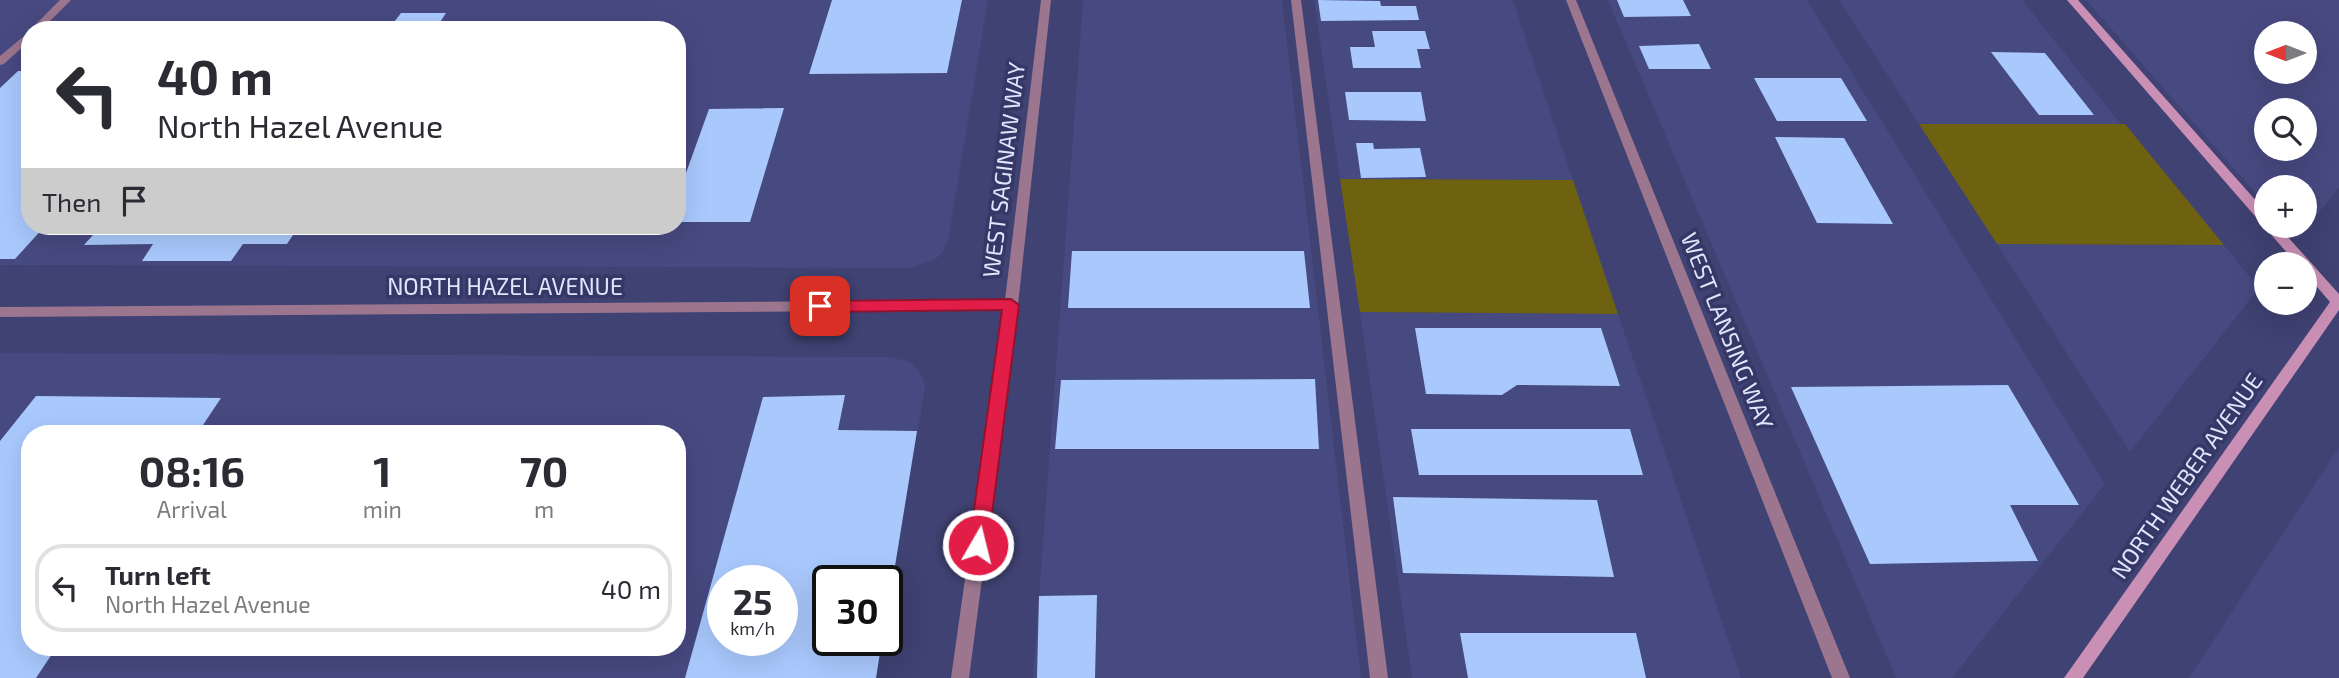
<!DOCTYPE html>
<meta charset="utf-8">
<style>
body{margin:0;font-family:"Exo 2",sans-serif;background:#f7f7f7;color:#2b2b33;height:100vh;display:flex;flex-direction:column;font-size:26px;white-space:nowrap}
*{box-sizing:border-box;margin:0}
p{font-size:23px;color:#7c7c81}
.icon{flex:none;width:38px;height:38px;fill:none;stroke:currentColor;stroke-width:2;stroke-linecap:round;stroke-linejoin:round}
.map{position:relative;flex:1;overflow:hidden}
.details{position:absolute;left:21px;top:425px;width:665px;height:231px;display:flex;flex-direction:column;background:#fff;border-radius:28px;box-shadow:0 7px 28px #0002}
.details>*{flex:none}
.hud{position:absolute;left:21px;top:21px;width:665px;height:214px;border-radius:28px;box-shadow:0 7px 28px #0002;background:#fff;color:#2b2b33;overflow:hidden}
.needle{width:46px;rotate:270deg}
.buttons{position:absolute;left:2254px;top:21px;display:grid;gap:14px}
.buttons a{display:grid;place-items:center;width:63px;height:63px;border-radius:50%;background:#fff;box-shadow:0 7px 28px #0002;font-size:35px}
.speed{position:absolute;left:707px;top:565px;display:flex;gap:14px;font-size:35px;font-weight:700;text-align:center}
.speed>*{display:grid;place-content:center;width:91px;height:91px;border-radius:50%;background:#fff;box-shadow:0 7px 28px #0002;line-height:1}
.speed small{font-size:18px;font-weight:400}
.speed .limit{border:4px solid #111;border-radius:10px;background:#fff;color:#111}
.pin{position:absolute;display:grid;place-items:center;width:60px;height:60px;color:#fff;margin:-30px;border-radius:14px;box-shadow:0 4px 10px #0006}
.me{position:absolute;width:77px;margin:-38px;rotate:8deg;stroke-linejoin:round;filter:drop-shadow(0 0 5px #0008)}
.turn{display:flex;align-items:center;gap:24px;height:147px;padding:0 21px;font-size:32px}
.turn .icon{width:91px;height:91px;stroke-width:2.5}
.turn b{display:block;font-size:49px;line-height:60px}
.then{display:flex;align-items:center;height:66px;padding:0 21px;background:#0003;gap:14px;font-size:26px}
.eta{display:flex;justify-content:space-evenly;align-items:center;height:119px;text-align:center}
.eta b{font-size:42px;font-weight:700;line-height:49px}
ul{padding:0;list-style:none}
li{display:flex;align-items:center;gap:21px;height:88px;margin:0 14px 10px;padding:0 7px;border:4px solid #e1e1e2;border-radius:28px}
li div{flex:1}
li b{display:block;font-size:26px}
li em{font-style:normal}
.map>svg:first-child{display:block}
.built{fill:#474981;fill-rule:evenodd}
.green{fill:#6e6110}
.building{fill:#a9c9fd;fill-rule:evenodd}
.lines{fill:none;stroke-linecap:round;stroke-linejoin:round}
.lane{fill:#9b768e;fill-rule:evenodd}
.street{fill:#9b768e;fill-rule:evenodd}
.secondary{fill:#c98fb5;fill-rule:evenodd}
.route{fill:#e11d48;stroke:#92132f;stroke-width:2}
.labels{text-anchor:middle;stroke-width:7;stroke-linejoin:round;paint-order:stroke}
.street-label{font-size:23px;fill:#e1e5fc;stroke:#353766}
</style>
<div class="map">
<svg width="2339" height="678" viewBox="0 0 2339 678">
<rect width="100%" height="100%" fill="#3f4272"/>
<path class="built" d="M0,0H988L948,241L944,250L936,259L909,268L0,265ZM30,30H677V226H30Z
M1083,0H1282L1361,678H1033Z
M1314,0H1513L1573,180L1340,179Z
M1608,0H1807L2105,484L1952,678H1896Z
M1839,0H2022L2121,124H1919Z
M2086,0H2339V187L2297,240L2285,226H2305V187H2266V205ZM2266,33H2305V72H2266ZM2266,110H2305V149H2266Z
M1997,244L2224,245L2259,288L2130,452Z
M1360,312L1618,314L1741,678H1412Z
M0,353L890,357L910,362L921,374L925,388L887,612V581H828V640L882,641L876,678H0ZM30,434H677V648H30ZM723,581H782V640H723Z
M2339,447V678H2189Z"/>
<path class="green" d="M1919,124H2125L2224,245L1997,244Z
M1340,179L1573,180L1618,314L1360,312Z"/>
<path class="building" d="M832,0H962L947,73L809,74Z
M1318,0L1380,1L1381,6H1416L1419,20L1321,21Z
M1617,0H1683L1691,16L1624,17Z
M401,13H446L435,30H388Z
M1372,31H1425L1430,49H1417L1421,68H1353L1350,47H1375Z
M1699,44L1711,69H1649L1639,46Z
M1991,52L2045,53L2094,115H2039Z
M18,71H30V226H45L15,259H0V88Z
M1754,78H1841L1867,121H1777Z
M1345,92H1421L1426,121L1349,120Z
M784,108L750,222H677V198L709,109Z
M1775,137L1844,138L1893,224L1817,223Z
M1356,143H1373L1374,149L1420,148L1426,177L1361,178Z
M101,226H299L287,244H243L231,261H142L153,244L84,245Z
M1072,251H1304L1310,308H1068Z
M1415,328H1601L1620,386L1517,385L1502,395L1426,394Z
M1315,379L1319,449H1055L1061,380Z
M2008,385L2079,505H2010L2038,561L1870,564L1791,387Z
M845,395L838,430L917,431L889,603L887,581H828V640H882L876,678H685L763,397ZM723,581H782V640H723Z
M36,396L221,398L197,434H30V648H56L36,678H0V441Z
M1411,429H1630L1643,475H1419Z
M1393,497L1597,500L1614,577L1403,573Z
M1097,595L1095,678H1037L1039,596Z
M1460,633H1636L1646,678H1468Z"/>
<g class="lines">
<path class="lane" d="M60,0H71L41,30H30Z
M1291,0H1301L1388,678H1370Z
M30,31V40L4,64L0,65V56Z"/>
<path class="street" d="M1041,0H1051L1018,305L969,678H951L1003,310L0,317V307L1005,300Z
M1566,0H1576L1850,678H1832Z"/>
<path class="secondary" d="M2067,0H2078L2266,212V226H2278L2339,294V310L2083,678H2064L2330,302L2305,273V264H2297L2266,229V224L2261,223Z"/>
</g>
<path class="route" d="M1011,299L1019,305L988,545L985,550L978,552L972,550L969,545L1002,310L820,312L812,306L820,301Z"/>
<g class="labels">
<g class="street-label">
<text transform="translate(1004 170) rotate(-83)" y="8">WEST SAGINAW WAY</text>
<text x="505" y="295">NORTH HAZEL AVENUE</text>
<text transform="translate(1727 331) rotate(68)" y="8">WEST LANSING WAY</text>
<text transform="translate(2187 476) rotate(-55)" y="8">NORTH WEBER AVENUE</text>
</g>
</g>
</svg>
<div class="buttons">
<a><svg class="needle" viewBox="-14 -14 28 28"><path d="M0-13l5 13h-10z" fill="#e53935"/><path d="M0 13l5-13h-10z" fill="#7c7c81"/></svg></a>
<a><svg class="icon" aria-label="search" viewBox="0 0 24 24"><circle cx="10" cy="10" r="6"/><path d="M15 15l6 6"/></svg></a>
<a>+</a>
<a>−</a>
</div>
<div class="speed"><div>25<small>km/h</small></div><div class="limit">30</div></div>
<div class="pin" style="left:820px;top:306px;background:#d93025"><svg class="icon" aria-label="arrive" viewBox="0 0 24 24"><path d="M6 21V4h12l-3 4 3 4H6"/></svg></div>
<svg class="me" style="left:978px;top:545px" viewBox="-20 -20 40 40"><circle r="17" fill="#e11d48" stroke="#fff" stroke-width="3"/><path d="M0-11L8 9 0 5-8 9z" fill="#fff"/></svg>
<div class="hud">
<div class="turn"><svg class="icon" aria-label="left" viewBox="0 0 24 24"><path d="M17 20v-9H6M10 6l-5 5 5 5"/></svg><div><b>40 m</b>North Hazel Avenue</div></div>
<div class="then">Then<svg class="icon" aria-label="arrive" viewBox="0 0 24 24"><path d="M6 21V4h12l-3 4 3 4H6"/></svg></div>
</div>
<section class="details">
<div class="eta">
<div><b>08:16</b><p>Arrival</p></div>
<div><b>1</b><p>min</p></div>
<div><b>70</b><p>m</p></div>
</div>
<ul>
<li><svg class="icon" aria-label="left" viewBox="0 0 24 24"><path d="M17 20v-9H6M10 6l-5 5 5 5"/></svg><div><b>Turn left</b><p>North Hazel Avenue</p></div><em>40 m</em></li>
</ul>
</section>
</div>
